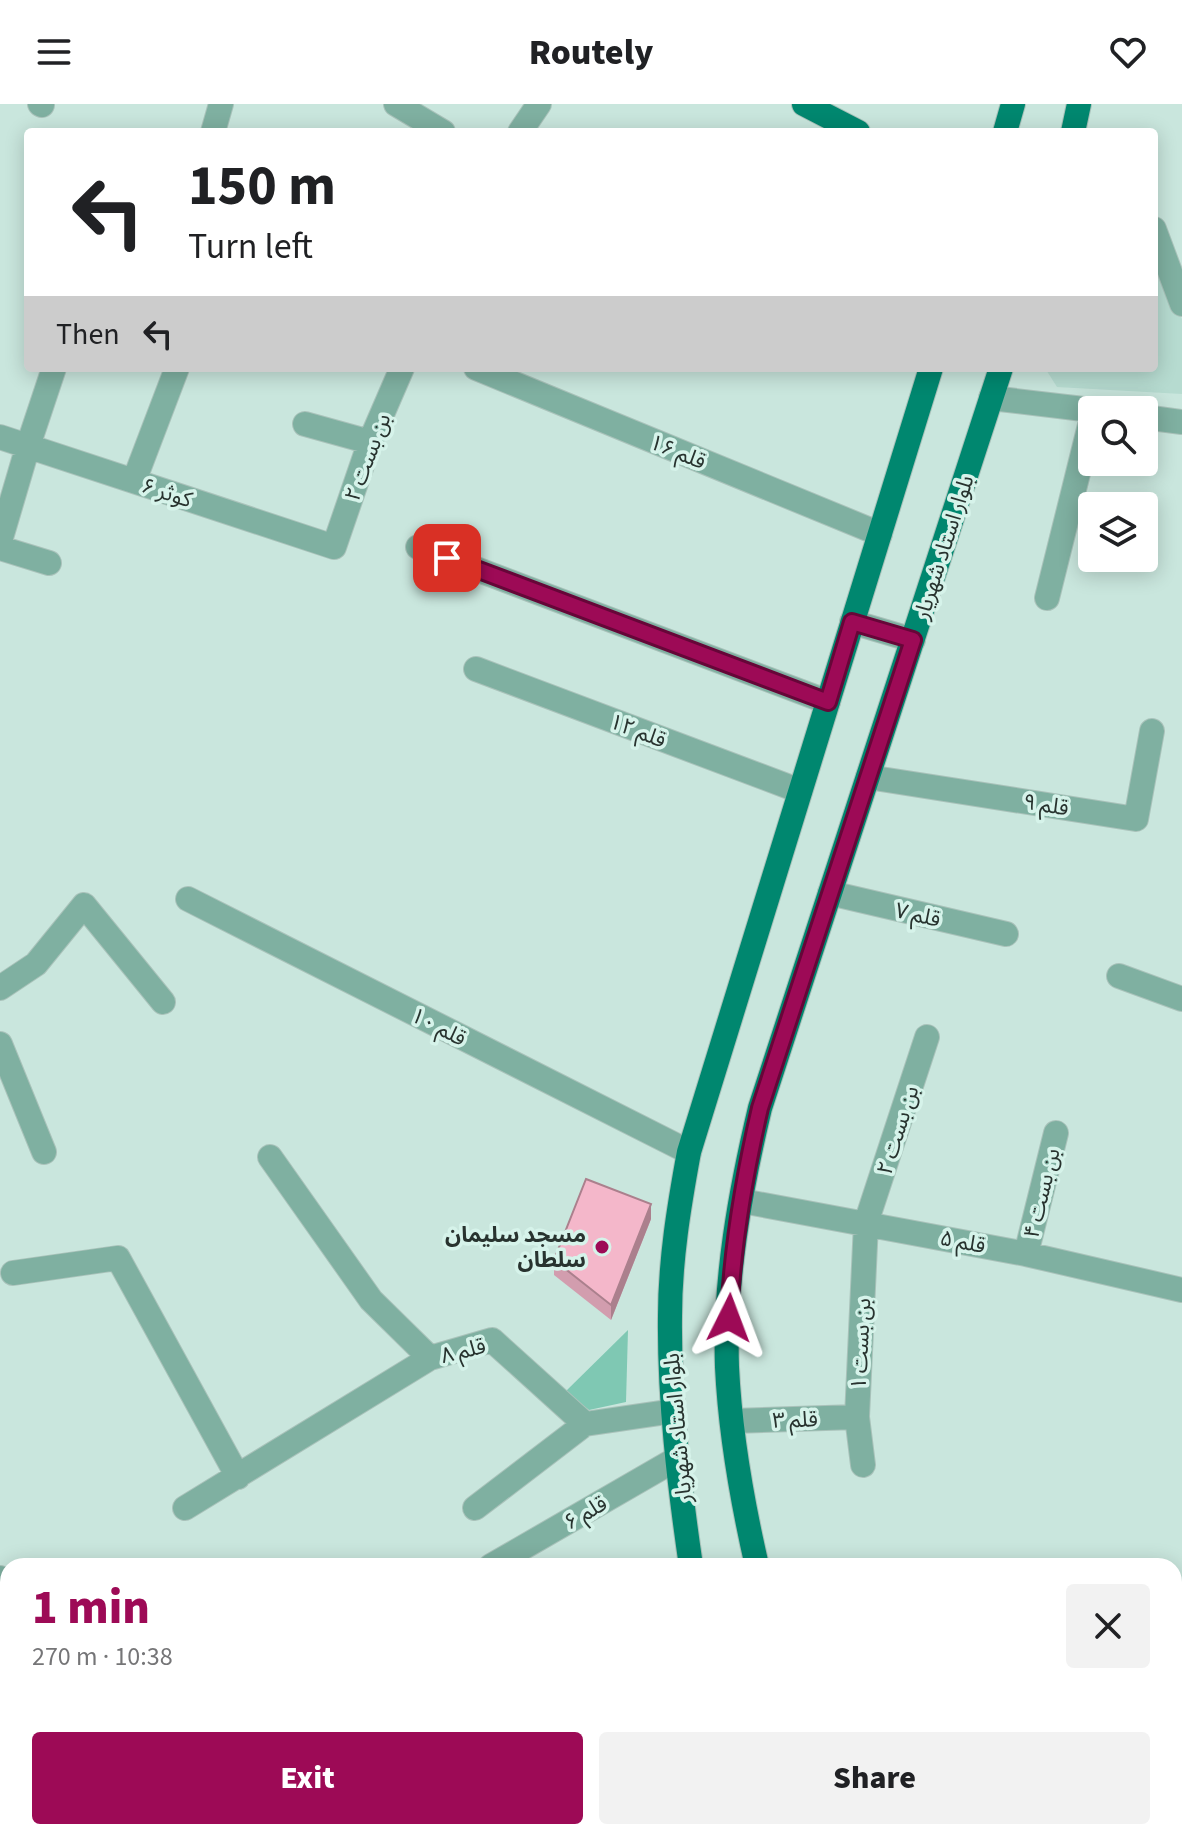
<!DOCTYPE html>
<meta charset="utf-8">
<style>
body{margin:0;font-family:"Source Sans 3","Noto Sans Arabic",sans-serif;background:#f2f2f2;color:#202124;height:100vh;display:flex;flex-direction:column;font-size:30px;white-space:nowrap}
*{box-sizing:border-box;margin:0}
p{font-size:26px;color:#757577}
.icon{flex:none;width:44px;height:44px;fill:none;stroke:currentColor;stroke-width:2;stroke-linecap:round;stroke-linejoin:round}
.map{position:relative;flex:1;overflow:hidden}
.details{position:absolute;left:0px;top:1454px;width:1182px;height:282px;display:flex;flex-direction:column;background:#fff;border-radius:24px 24px 0 0;box-shadow:0 4px 20px #0003}
.details>*{flex:none}
.banner{position:absolute;left:24px;top:24px;width:1134px;height:244px;border-radius:8px;box-shadow:0 4px 20px #0003;background:#fff;color:#202124;overflow:hidden}
.buttons{position:absolute;left:1078px;top:292px;display:grid;gap:16px}
.buttons a{display:grid;place-items:center;width:80px;height:80px;border-radius:8px;background:#fff;box-shadow:0 4px 20px #0003;font-size:40px}
.pin{position:absolute;display:grid;place-items:center;width:68px;height:68px;color:#fff;margin:-34px;border-radius:16px;box-shadow:0 4px 12px #0006}
.me{position:absolute;width:88px;margin:-44px;rotate:3deg;stroke-linejoin:round;filter:drop-shadow(0 0 6px #0008)}
.turn{display:flex;align-items:center;gap:28px;height:168px;padding:0 32px;font-size:36px}
.turn .icon{width:104px;height:104px;stroke-width:2.5}
.turn b{display:block;font-size:56px;line-height:68px}
.then{display:flex;align-items:center;height:76px;padding:0 32px;background:#0003;gap:16px;font-size:30px}
.round{display:grid;place-items:center;flex:none;width:84px;height:84px;border-radius:8px;background:#f2f2f2}
.summary{display:flex;align-items:center;justify-content:space-between;height:136px;padding:0 32px}
h1{font-size:48px;font-weight:800;line-height:60px;color:#9d0a56}
.button{display:flex;gap:16px;margin-top:auto;padding:16px 32px}
.button a{flex:1;height:92px;border-radius:8px;background:#9d0a56;color:#fff;font-size:32px;font-weight:800;line-height:92px;text-align:center}
.button a+a{background:#f2f2f2;color:#202124}
header{display:flex;justify-content:space-between;align-items:center;height:104px;padding:0 32px;background:#fff;font-size:36px;font-weight:800}
.map>svg:first-child{display:block}
.built{fill:#b6dbd0}
.green{fill:#7fc8b3}
.lines{fill:none;stroke-linecap:round;stroke-linejoin:round}
.minor-casing{stroke:#a9c2ba;stroke-width:26}
.major-casing{stroke:#a9c2ba;stroke-width:26}
.minor{stroke:#7fb0a1;stroke-width:24}
.major{stroke:#00876f;stroke-width:24}
.wall{fill:#d29dae}
.shaded-wall{fill:#ab808d}
.building{fill:#f4b7ca;stroke:#ab808d;stroke-width:2}
.route-casing{stroke:#660638;stroke-width:20}
.route{stroke:#9d0a56;stroke-width:14}
.poi-dot{fill:#9d0a56;stroke:#d6f3ea;stroke-width:3}
.labels{text-anchor:middle;stroke-width:7;stroke-linejoin:round;paint-order:stroke}
.street-label{font-size:22px;fill:#28332f;stroke:#d6f3ea}
.poi-label{font-size:22px;font-weight:bold;fill:#28332f;stroke:#d6f3ea;text-anchor:end}
</style>
<header><svg class="icon" aria-label="menu" viewBox="0 0 24 24"><path d="M4 6h16M4 12h16M4 18h16"/></svg>Routely<svg class="icon" aria-label="heart" viewBox="0 0 24 24"><path d="M12 20l-8-8c-3-5 5-10 8-4 3-6 11-1 8 4z"/></svg></header>
<div class="map">
<svg width="1182" height="1735" viewBox="0 0 1182 1735">
<rect width="100%" height="100%" fill="#c9e6dd"/>
<path class="built" d="M1154,143L1182,215V290L1057,283L1045,264H1154Z"/>
<path class="green" d="M628,1226L626,1298L589,1306L565,1288Z"/>
<g class="lines">
<defs>
<path id="minor" d="M40,0L42,1
M396,0L443,28
M213,28L221,0
M520,28L539,0
M1154,125L1182,200
M476,264L880,430
M991,294L1092,306
M1144,313L1182,318
M305,320L370,338
M0,333L334,443L370,338L402,264
M134,377L177,264
M0,437L28,342L54,264
M418,443L828,598
M0,444L49,459
M1047,494L1092,313
M852,518L913,536
M476,565L800,687
M868,673L1136,715L1152,627
M830,789L1006,830
M188,795L689,1048
M1119,872L1182,895
M0,884L36,860L84,801L163,898
M0,940L44,1048
M270,1053L371,1196L430,1254L492,1236L585,1320L674,1307
M742,1097L1026,1150L1182,1186
M1026,1150L1056,1029
M13,1169L118,1154L238,1373
M733,1317L857,1313
M863,1361L857,1313L866,1119L927,933
M185,1404L430,1254
M475,1404L585,1320
M491,1462L678,1354
M0,1474L8,1493
M0,1649L8,1644
M226,1728L232,1735
M509,1728L514,1735
M1119,1728L1128,1735
M136,1735L146,1728
M531,1735L543,1728"/>
<path id="major" d="M804,0L858,28
M1005,28L1013,0
M1073,28L1079,0
M691,1462C679,1380 669,1295 670,1212C670,1157 679,1102 689,1048L931,264
M757,1462C743,1401 730,1326 727,1263C724,1177 740,1088 760,1004L1001,264
M790,1728L793,1735
M854,1728L857,1735"/>
</defs>
<use href="#minor" class="minor-casing"/>
<use href="#major" class="major-casing"/>
<use href="#minor" class="minor"/>
<use href="#major" class="major"/>
</g>
<path class="wall" d="M651,1115L611,1216L554,1171V1156Z"/>
<path class="shaded-wall" d="M651,1100V1115L611,1216V1201Z"/>
<path class="building" d="M586,1075L651,1100L611,1201L554,1156Z"/>
<g class="lines">
<defs>
<path id="route" d="M447,454L828,598L852,518L913,536L760,1004C744,1073 732,1143 729,1214"/>
</defs>
<use href="#route" class="route-casing"/>
<use href="#route" class="route"/>
</g>
<circle class="poi-dot" cx="602" cy="1143" r="8"/>
<g class="labels">
<g class="street-label">
<text transform="translate(678 347) rotate(22)" y="8">قلم ۱۶</text>
<text transform="translate(367 353) rotate(-69)" y="8">بن بست ۲</text>
<text transform="translate(167 388) rotate(18)" y="8">کوثر ۶</text>
<text transform="translate(943 443) rotate(-72)" y="8">بلوار استاد شهریار</text>
<text transform="translate(638 626) rotate(21)" y="8">قلم ۱۲</text>
<text transform="translate(1046 700) rotate(9)" y="8">قلم ۹</text>
<text transform="translate(918 810) rotate(13)" y="8">قلم ۷</text>
<text transform="translate(439 922) rotate(27)" y="8">قلم ۱۰</text>
<text transform="translate(897 1026) rotate(-72)" y="8">بن بست ۲</text>
<text transform="translate(1041 1089) rotate(-76)" y="8">بن بست ۴</text>
<text transform="translate(963 1137) rotate(11)" y="8">قلم ۵</text>
<text transform="translate(860 1240) rotate(-87)" y="8">بن بست ۱</text>
<text transform="translate(463 1246) rotate(-14)" y="8">قلم ۸</text>
<text transform="translate(795 1315) rotate(-2)" y="8">قلم ۳</text>
<text transform="translate(677 1324) rotate(-95)" y="8">بلوار استاد شهریار</text>
<text transform="translate(585 1408) rotate(-30)" y="8">قلم ۶</text>
</g>
<g class="poi-label">
<text x="586" y="1138">مسجد سلیمان<tspan x="586" dy="25">سلطان</tspan></text>
</g>
</g>
</svg>
<div class="buttons">
<a><svg class="icon" aria-label="search" viewBox="0 0 24 24"><circle cx="10" cy="10" r="6"/><path d="M15 15l6 6"/></svg></a>
<a><svg class="icon" aria-label="layers" viewBox="0 0 24 24"><path d="M12 4l9 5-9 5-9-5zM3 14l9 5 9-5"/></svg></a>
</div>
<div class="pin" style="left:447px;top:454px;background:#d93025"><svg class="icon" aria-label="arrive" viewBox="0 0 24 24"><path d="M6 21V4h12l-3 4 3 4H6"/></svg></div>
<svg class="me" style="left:729px;top:1214px" viewBox="-20 -20 40 40"><path d="M0-17L14 15 0 8-14 15z" fill="#9d0a56" stroke="#fff" stroke-width="4"/></svg>
<div class="banner">
<div class="turn"><svg class="icon" aria-label="left" viewBox="0 0 24 24"><path d="M17 20v-9H6M10 6l-5 5 5 5"/></svg><div><b>150 m</b>Turn left</div></div>
<div class="then">Then<svg class="icon" aria-label="left" viewBox="0 0 24 24"><path d="M17 20v-9H6M10 6l-5 5 5 5"/></svg></div>
</div>
<section class="details">
<div class="summary"><div><h1>1 min</h1><p>270 m · 10:38</p></div><a class="round"><svg class="icon" aria-label="close" viewBox="0 0 24 24"><path d="M6 6l12 12M18 6L6 18"/></svg></a></div>
<div class="button"><a>Exit</a><a>Share</a></div>
</section>
</div>
